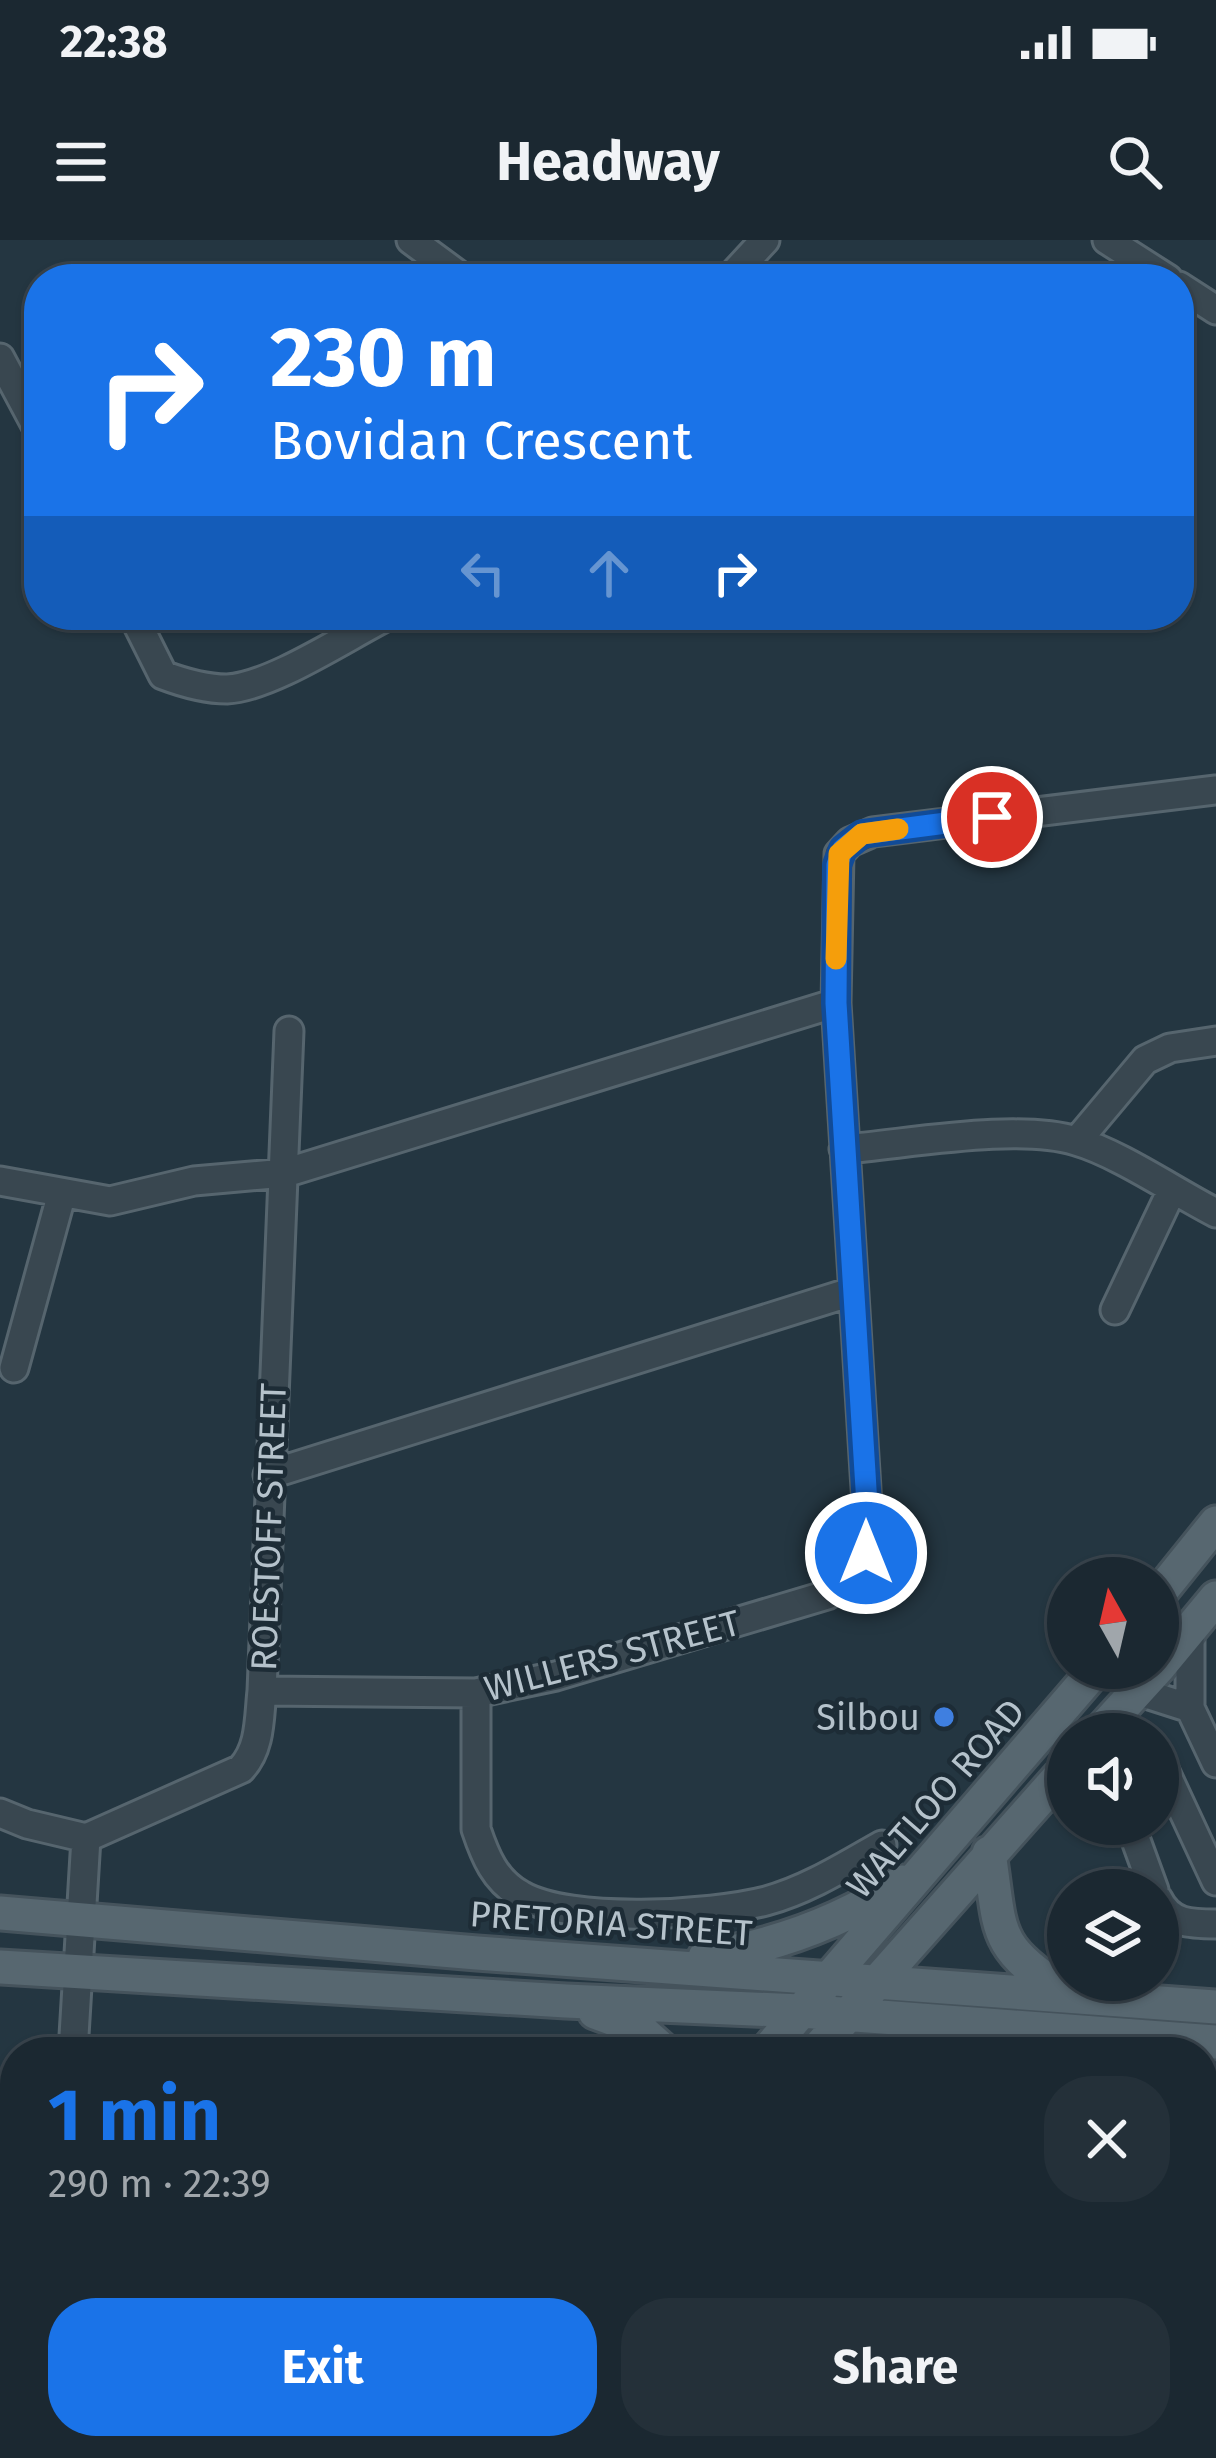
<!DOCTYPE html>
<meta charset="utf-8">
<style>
body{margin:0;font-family:"Fira Sans",sans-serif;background:#243039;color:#f1f3f6;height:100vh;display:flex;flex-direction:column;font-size:45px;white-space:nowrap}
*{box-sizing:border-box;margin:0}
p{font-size:39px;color:#a0a6ab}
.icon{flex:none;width:66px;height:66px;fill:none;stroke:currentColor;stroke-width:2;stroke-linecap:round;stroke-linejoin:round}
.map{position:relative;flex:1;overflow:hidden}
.panel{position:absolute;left:0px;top:1797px;width:1218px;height:423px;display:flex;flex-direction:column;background:#1b2831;border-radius:48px 48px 0 0;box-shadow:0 3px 9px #0004,0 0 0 3px #39444d}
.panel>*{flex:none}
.banner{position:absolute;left:24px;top:24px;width:1170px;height:366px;border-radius:48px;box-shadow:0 3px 9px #0004,0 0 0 3px #39444d;background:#1a73e8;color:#fff;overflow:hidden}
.needle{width:78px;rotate:352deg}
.buttons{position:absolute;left:1047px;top:1317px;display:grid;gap:24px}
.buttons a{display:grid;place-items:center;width:132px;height:132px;border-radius:50%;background:#1b2831;box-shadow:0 3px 9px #0004,0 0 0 3px #39444d;font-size:60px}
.pin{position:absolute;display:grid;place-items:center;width:102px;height:102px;color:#fff;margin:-51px;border:6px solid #fff;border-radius:50%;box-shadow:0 3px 12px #0007}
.me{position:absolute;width:132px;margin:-66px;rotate:0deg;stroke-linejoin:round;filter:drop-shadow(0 0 9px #0008)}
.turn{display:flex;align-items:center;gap:42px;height:252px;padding:0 48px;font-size:54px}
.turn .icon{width:156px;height:156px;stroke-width:2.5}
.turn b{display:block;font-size:84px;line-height:102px}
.lanes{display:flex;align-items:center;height:114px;padding:0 48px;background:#0003;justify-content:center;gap:60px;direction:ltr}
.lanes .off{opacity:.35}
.round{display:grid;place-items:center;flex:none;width:126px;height:126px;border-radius:48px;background:#243039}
.headline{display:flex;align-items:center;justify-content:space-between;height:204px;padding:0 48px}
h1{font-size:72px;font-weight:700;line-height:90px;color:#1a73e8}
.cta{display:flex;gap:24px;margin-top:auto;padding:24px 48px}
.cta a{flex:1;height:138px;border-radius:48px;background:#1a73e8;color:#fff;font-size:48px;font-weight:700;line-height:138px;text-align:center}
.cta a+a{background:#243039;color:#f1f3f6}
.status{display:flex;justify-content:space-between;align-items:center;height:84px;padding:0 60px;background:#1b2831;direction:ltr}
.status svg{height:33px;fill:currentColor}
header{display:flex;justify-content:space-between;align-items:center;height:156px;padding:0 48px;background:#1b2831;font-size:54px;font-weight:700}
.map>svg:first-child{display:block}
.building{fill:#4d606c}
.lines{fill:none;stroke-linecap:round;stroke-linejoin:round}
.minor-casing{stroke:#56656e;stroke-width:33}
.major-casing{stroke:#45535c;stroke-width:39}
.minor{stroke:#394750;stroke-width:27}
.major{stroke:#576770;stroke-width:33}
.route-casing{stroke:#114b97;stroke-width:30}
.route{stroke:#1a73e8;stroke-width:21}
.slow{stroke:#f59e0b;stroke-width:21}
.shop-dot{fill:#3f7fe0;stroke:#1d2c36;stroke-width:4.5}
.labels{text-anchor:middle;stroke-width:9;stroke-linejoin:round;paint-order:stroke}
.street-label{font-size:36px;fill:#b5c2cb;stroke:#1d2c36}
.poi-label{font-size:36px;fill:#b5c2cb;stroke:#1d2c36;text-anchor:end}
</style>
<div class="status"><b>22:38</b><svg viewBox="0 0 49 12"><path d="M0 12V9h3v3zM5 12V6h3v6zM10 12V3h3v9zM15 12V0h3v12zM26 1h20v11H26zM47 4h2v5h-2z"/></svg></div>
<header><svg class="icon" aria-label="menu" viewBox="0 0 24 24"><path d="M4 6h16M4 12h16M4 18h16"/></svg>Headway<svg class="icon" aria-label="search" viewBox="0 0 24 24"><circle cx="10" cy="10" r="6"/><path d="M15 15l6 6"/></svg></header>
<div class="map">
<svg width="1216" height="2218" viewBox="0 0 1216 2218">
<rect width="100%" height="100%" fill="#243641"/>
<path class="building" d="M96,2205H247V2218H95Z"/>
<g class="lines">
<defs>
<path id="minor" d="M411,0L464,39
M1107,0L1168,39
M729,39L765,0
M1179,46L1216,70
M0,118L39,191
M133,375L163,435C184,443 204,449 227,449C271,447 347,396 389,375
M1077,901L1145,820L1170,808L1216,801
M844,909C908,904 1016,883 1076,901C1118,913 1175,952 1216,973
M0,941L110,961L194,941L285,933L836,763
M1115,1070L1172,950
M14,1128L62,953
M268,1235L851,1052
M1190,1392V1468L1216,1523
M262,1451L476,1453L556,1436L827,1355L859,1332L868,1281L836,763L839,614L850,602L873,592L1216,550
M1137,1451L1190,1468
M476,1453V1589C485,1616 495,1641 521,1655C570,1684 711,1675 766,1661C807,1650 845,1626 882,1605
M1161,1523L1216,1641
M0,1573L27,1584L86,1598
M1130,1584L1154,1650
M1158,1659C1170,1684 1191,1684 1216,1684
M73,1812L86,1598L241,1529C261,1508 259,1477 262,1451L289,791
M1203,1946L1216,1953
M41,2218L45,2205
M79,2218L80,2205
M261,2218V2205
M399,2218L400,2205
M1020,2218L1027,2205"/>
<path id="major" d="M1158,1355L1216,1283
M1158,1428L1216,1358
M1098,1494L1158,1428
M989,1613C1001,1689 991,1706 1062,1750
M0,1673L477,1713L1216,1767
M705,1717C774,1706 843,1681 902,1642
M0,1727L566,1761L801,1771L1216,1802
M595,1772L638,1788L665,1812
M766,1812L1097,1428
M815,1812L1068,1527
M527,2218L531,2205
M561,2218L565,2205"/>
</defs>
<use href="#minor" class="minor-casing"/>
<use href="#major" class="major-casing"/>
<use href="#minor" class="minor"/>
<use href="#major" class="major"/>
</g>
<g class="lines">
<defs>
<path id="route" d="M866,1313L868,1281L836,763L837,625L843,609L862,594L992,577"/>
</defs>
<use href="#route" class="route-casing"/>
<use href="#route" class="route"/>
<path class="slow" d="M836,719L839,614L862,594L898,589"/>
</g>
<circle class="shop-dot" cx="944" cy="1477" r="12"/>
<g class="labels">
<g class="street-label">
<text transform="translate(268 1287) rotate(-88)" y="13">ROESTOFF STREET</text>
<text transform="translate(612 1415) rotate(-15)" y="13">WILLERS STREET</text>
<text transform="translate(935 1558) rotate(-49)" y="13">WALTLOO ROAD</text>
<text transform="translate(611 1683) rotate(4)" y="13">PRETORIA STREET</text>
</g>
<g class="poi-label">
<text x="920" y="1490">Silbou</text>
</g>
</g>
</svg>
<div class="buttons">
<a><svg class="needle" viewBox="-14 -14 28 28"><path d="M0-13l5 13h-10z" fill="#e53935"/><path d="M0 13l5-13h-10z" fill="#a0a6ab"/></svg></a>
<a><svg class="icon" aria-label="sound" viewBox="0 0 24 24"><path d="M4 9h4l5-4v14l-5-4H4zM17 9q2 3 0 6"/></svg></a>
<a><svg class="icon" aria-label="layers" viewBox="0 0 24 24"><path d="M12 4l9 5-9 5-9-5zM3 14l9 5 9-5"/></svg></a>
</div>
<div class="pin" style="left:992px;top:577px;background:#d93025"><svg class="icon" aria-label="arrive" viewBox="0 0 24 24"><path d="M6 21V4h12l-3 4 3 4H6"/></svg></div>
<svg class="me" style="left:866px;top:1313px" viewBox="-20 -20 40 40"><circle r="17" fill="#1a73e8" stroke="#fff" stroke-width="3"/><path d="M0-11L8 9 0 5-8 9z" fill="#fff"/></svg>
<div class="banner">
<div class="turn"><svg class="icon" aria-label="right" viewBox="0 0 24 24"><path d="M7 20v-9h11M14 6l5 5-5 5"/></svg><div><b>230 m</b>Bovidan Crescent</div></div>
<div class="lanes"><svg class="icon off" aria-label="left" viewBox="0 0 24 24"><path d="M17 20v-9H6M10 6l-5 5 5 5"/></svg><svg class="icon off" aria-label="ahead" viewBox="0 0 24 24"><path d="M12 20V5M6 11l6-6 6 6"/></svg><svg class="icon" aria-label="right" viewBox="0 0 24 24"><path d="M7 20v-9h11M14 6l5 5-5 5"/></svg></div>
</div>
<section class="panel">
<div class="headline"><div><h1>1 min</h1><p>290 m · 22:39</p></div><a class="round"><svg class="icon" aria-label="close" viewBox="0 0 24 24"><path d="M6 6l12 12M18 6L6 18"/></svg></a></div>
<div class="cta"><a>Exit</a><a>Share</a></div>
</section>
</div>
